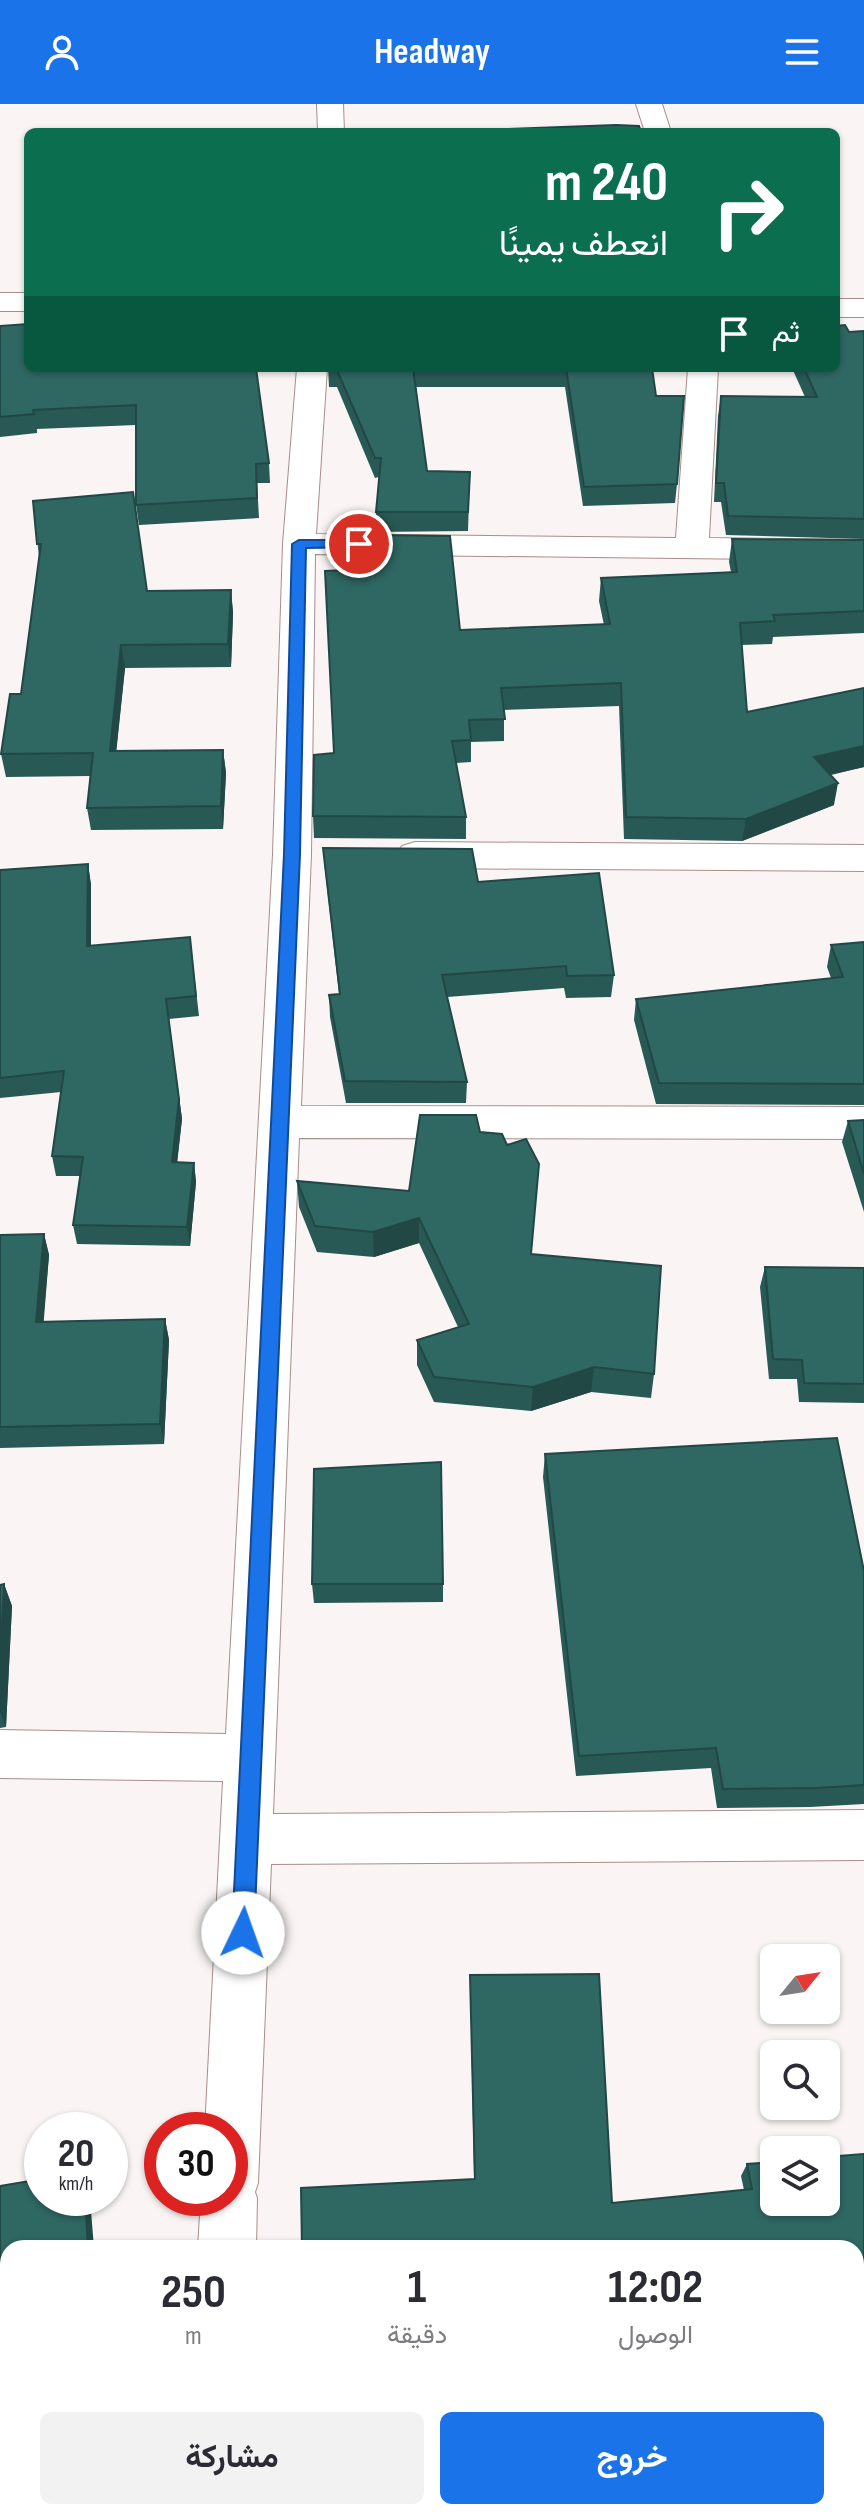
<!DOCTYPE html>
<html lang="ar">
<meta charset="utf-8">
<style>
body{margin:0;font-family:"Sofia Sans Condensed",Vazirmatn,sans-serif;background:#f2f2f3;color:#2b2b33;direction:rtl;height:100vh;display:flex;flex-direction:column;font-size:30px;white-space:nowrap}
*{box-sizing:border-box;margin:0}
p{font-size:26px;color:#7c7c81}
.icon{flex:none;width:44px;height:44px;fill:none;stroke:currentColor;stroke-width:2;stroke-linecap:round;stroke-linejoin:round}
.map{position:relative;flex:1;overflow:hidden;direction:ltr}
.sheet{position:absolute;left:0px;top:2136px;width:864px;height:280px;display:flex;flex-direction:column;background:#fff;border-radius:24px 24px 0 0;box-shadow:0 2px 6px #0004;direction:rtl}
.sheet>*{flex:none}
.banner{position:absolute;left:24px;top:24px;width:816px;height:244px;border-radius:12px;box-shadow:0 2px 6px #0004;direction:rtl;background:#0b6e4f;color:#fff;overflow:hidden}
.needle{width:52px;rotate:60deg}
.tools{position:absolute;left:760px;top:1840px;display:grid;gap:16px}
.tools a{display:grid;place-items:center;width:80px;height:80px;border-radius:12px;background:#fff;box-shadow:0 2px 6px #0004;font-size:40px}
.speed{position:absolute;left:24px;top:2008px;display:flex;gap:16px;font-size:40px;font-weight:700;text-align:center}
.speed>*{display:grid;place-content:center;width:104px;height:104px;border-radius:50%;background:#fff;box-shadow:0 2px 6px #0004;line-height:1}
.speed small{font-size:20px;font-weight:400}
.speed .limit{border:12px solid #d22;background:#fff;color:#111}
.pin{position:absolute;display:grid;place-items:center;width:68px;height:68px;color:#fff;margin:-34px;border:4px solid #fff;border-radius:50%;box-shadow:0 2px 8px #0007}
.me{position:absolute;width:88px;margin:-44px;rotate:3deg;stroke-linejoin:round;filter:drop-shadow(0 0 6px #0008)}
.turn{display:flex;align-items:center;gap:28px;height:168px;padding:0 40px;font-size:36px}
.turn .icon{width:104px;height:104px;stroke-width:2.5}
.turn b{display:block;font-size:56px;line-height:68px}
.then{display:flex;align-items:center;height:76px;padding:0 40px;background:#0003;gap:16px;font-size:30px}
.eta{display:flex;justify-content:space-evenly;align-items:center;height:136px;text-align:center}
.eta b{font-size:48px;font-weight:700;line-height:56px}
.cta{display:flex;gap:16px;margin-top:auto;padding:16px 40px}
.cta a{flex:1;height:92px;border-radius:12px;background:#1a73e8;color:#fff;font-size:32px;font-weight:700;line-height:92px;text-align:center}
.cta a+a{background:#f2f2f3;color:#2b2b33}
header{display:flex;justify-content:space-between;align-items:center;height:104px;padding:0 40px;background:#1a73e8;color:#fff;font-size:36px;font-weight:700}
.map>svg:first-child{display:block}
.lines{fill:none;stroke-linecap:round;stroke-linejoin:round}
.minor-casing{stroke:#a98d8b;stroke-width:2}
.minor{fill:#fff;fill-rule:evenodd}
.wall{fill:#285954}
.shaded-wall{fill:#214845}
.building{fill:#2f6762;stroke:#214845;stroke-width:2}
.route{fill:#1a73e8;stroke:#114b97;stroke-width:2}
</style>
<header><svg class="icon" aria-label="menu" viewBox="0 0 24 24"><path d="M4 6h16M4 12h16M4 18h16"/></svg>Headway<svg class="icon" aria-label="person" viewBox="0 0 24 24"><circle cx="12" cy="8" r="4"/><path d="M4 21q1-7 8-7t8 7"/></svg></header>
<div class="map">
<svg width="864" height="2416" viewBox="0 0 864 2416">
<rect width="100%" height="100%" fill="#faf4f4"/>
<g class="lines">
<defs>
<path id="minor" d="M317,0H343L344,28H318Z
M636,0H662L671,28H645Z
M0,189H28V207H0Z
M836,195H864V213H836Z
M297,264H327L316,430L676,434L688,264H718L709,434L864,436V456L315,450L311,750L301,1002L864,1003V1035L299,1034L273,1710L864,1706V1756L271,1760L258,2079L255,2088L257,2094L256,2144H198L201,2094H230V2026H205L223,1677L0,1674V1626L226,1630L273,750L283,440Z
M415,738L864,741V767L415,764L402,760L396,751L402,742Z
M182,2408H244L243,2416H181Z"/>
</defs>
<use href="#minor" class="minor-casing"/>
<use href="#minor" class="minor"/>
</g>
<path class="wall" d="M0,222L28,264H256L269,359L270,379H257L259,414L139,421L136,401V321L37,325V329L0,333Z
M864,227V435L726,431L721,398H714L718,312L721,292L805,293L792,264H836L849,228Z
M328,264H652L656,292L677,380L675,399L583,402L565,283H416L427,367L470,368L468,427L376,428V408L379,373L375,374L337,283H329Z
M33,397L147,487L231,486L233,509L231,563L125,564L116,647L223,646L226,669L223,725L91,726L87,704L90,672L6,673L1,650L21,590L39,453Z
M732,435L864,436V529L773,533L772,540L741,541L747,608L864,584V663L831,671L834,701L742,737L624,735L619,602L504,606V637L471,638V658L456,659L466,713V735L314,734L313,712L334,649L460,526L604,521L599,497L601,474L731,468L729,458Z
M323,744L478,778L614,871L611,893L566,894L564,884L447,893L467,978L466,999H346L330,913L329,891L339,890L325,766Z
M88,760L91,781V842L190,833L199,912L169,915L182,1015L177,1058L194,1059L196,1078L190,1142L77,1140L73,1121L80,1072H56L52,1052L61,988L0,994V766Z
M864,838V1001L656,1000L634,916L636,895L831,874L827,863L831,841Z
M864,1016V1108L842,1038L848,1017Z
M480,1028L531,1150L654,1270L651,1294L591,1288L531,1307L434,1298L417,1261V1236L458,1223L419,1139L374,1153L317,1148L299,1103L297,1077L409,1087Z
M44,1130L49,1151L43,1218L165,1215L169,1236L164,1340L0,1344V1131Z
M765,1163L864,1164V1299L799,1298L797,1275H769L760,1183Z
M545,1350L864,1467V1700L810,1703L717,1704L711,1664L576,1672L543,1373Z
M4,1480L12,1502L6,1623L0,1624V1481Z
M312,1480H443V1498L314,1499Z
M470,1871L612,2099L744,2086L741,2072L747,2060L864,2050V2227L856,2228V2144L474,2075Z
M0,2082L8,2144V2227L0,2229Z"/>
<path class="shaded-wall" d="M231,486L233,509L231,563L228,540Z
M121,541L125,564L114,670L110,647Z
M864,642V663L810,675L814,653Z
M223,646L226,669L223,725L221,702Z
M838,679L834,701L742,737L746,715Z
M88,760L91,781V863L87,842Z
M166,895L182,1015L175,1078L172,1058Z
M194,1059L196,1078L190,1142L187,1123Z
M419,1114V1139L374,1153L373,1128Z
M44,1130L49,1151L42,1239L36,1218Z
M165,1215L169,1236L164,1340L160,1320Z
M594,1263L591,1288L531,1307L533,1283Z
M4,1480L12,1502L6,1623L0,1608V1560Z
M85,2094H90L94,2144H88Z"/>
<path class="building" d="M616,21L639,22L641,28H479V26Z
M777,26V28H653Z
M28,220V264H256L269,359L256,360L257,394L136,401V301L33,306L34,310L0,313V222Z
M845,221L849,228L864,227V415L728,412L724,379H716L721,292L817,293L804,264H836V222Z
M336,264H413L427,367L470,368L468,408H376L381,354H375Z
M566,264H652L656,292H684L677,380L584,383Z
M133,388L147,487L231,486L228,540L121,541L110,647L223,646L221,702L87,704L93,649L1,650L10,590H21L41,440H37L33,397Z
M373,431L450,432L460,526L610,520L601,474L737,468L732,435L864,436V507L773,511L775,517L740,519L747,608L864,584V642L814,653L838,679L746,715L626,713L621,579L501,584L505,615L469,616L471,636L452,637L466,713L313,712L314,651L334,649L325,467L370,465Z
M323,744L472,745L478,778L599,769L614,871L567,872L566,862L442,871L467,978L345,977L329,891L340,890Z
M88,760L87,842L190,833L196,892L166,895L179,995L172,1058L194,1059L187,1123L73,1121L83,1053L52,1052L64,967L0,974V766Z
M864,838V980L659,979L636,895L843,873L831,841Z
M420,1011H476L480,1028L502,1030L507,1041L526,1035L539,1060L531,1150L661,1162L654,1270L594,1263L533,1283L434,1273L417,1236L469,1220L419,1114L373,1128L315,1122L297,1077L409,1087Z
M864,1016V1070L848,1017Z
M44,1130L36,1218L165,1215L160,1320L0,1323V1131Z
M765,1163L864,1164V1280L804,1279L802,1256L773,1255Z
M837,1334L864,1467V1681L817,1684L723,1685L716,1644L579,1652L545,1350Z
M441,1358L443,1480H312L314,1365Z
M4,1480L0,1560V1481Z
M599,1870L612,2099L752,2085L747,2060L774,2058V2098H826V2053L864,2050V2218L856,2219V2144H302L301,2084L475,2075L470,1871Z
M42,2075V2094H85L88,2144H8V2217L0,2218V2082Z
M272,2408H535L536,2416H272Z"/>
<path class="route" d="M359,436L366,440L364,443L306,444L300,750L254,1829L251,1837L243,1840L235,1837L232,1829L284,750L292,440L299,436Z"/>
</svg>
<div class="tools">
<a><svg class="needle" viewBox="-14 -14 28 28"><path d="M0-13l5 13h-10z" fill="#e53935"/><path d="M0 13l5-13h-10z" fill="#7c7c81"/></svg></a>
<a><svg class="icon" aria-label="search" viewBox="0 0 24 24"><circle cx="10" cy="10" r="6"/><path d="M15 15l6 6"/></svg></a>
<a><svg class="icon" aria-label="layers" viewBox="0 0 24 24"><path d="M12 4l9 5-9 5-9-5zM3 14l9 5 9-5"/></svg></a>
</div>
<div class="speed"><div>20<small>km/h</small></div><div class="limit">30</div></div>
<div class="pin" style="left:359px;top:440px;background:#d93025"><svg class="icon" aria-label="arrive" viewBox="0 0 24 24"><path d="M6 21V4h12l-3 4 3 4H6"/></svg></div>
<svg class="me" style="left:243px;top:1829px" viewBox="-20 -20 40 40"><circle r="19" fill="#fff"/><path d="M0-13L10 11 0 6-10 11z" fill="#1a73e8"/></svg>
<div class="banner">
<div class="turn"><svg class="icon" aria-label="right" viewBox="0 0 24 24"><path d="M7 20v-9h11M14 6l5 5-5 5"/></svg><div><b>240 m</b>انعطف يمينًا</div></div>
<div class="then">ثم<svg class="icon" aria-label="arrive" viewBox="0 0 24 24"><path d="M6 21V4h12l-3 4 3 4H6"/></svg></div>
</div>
<section class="sheet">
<div class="eta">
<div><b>12:02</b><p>الوصول</p></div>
<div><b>1</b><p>دقيقة</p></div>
<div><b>250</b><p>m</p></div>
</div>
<div class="cta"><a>خروج</a><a>مشاركة</a></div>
</section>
</div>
